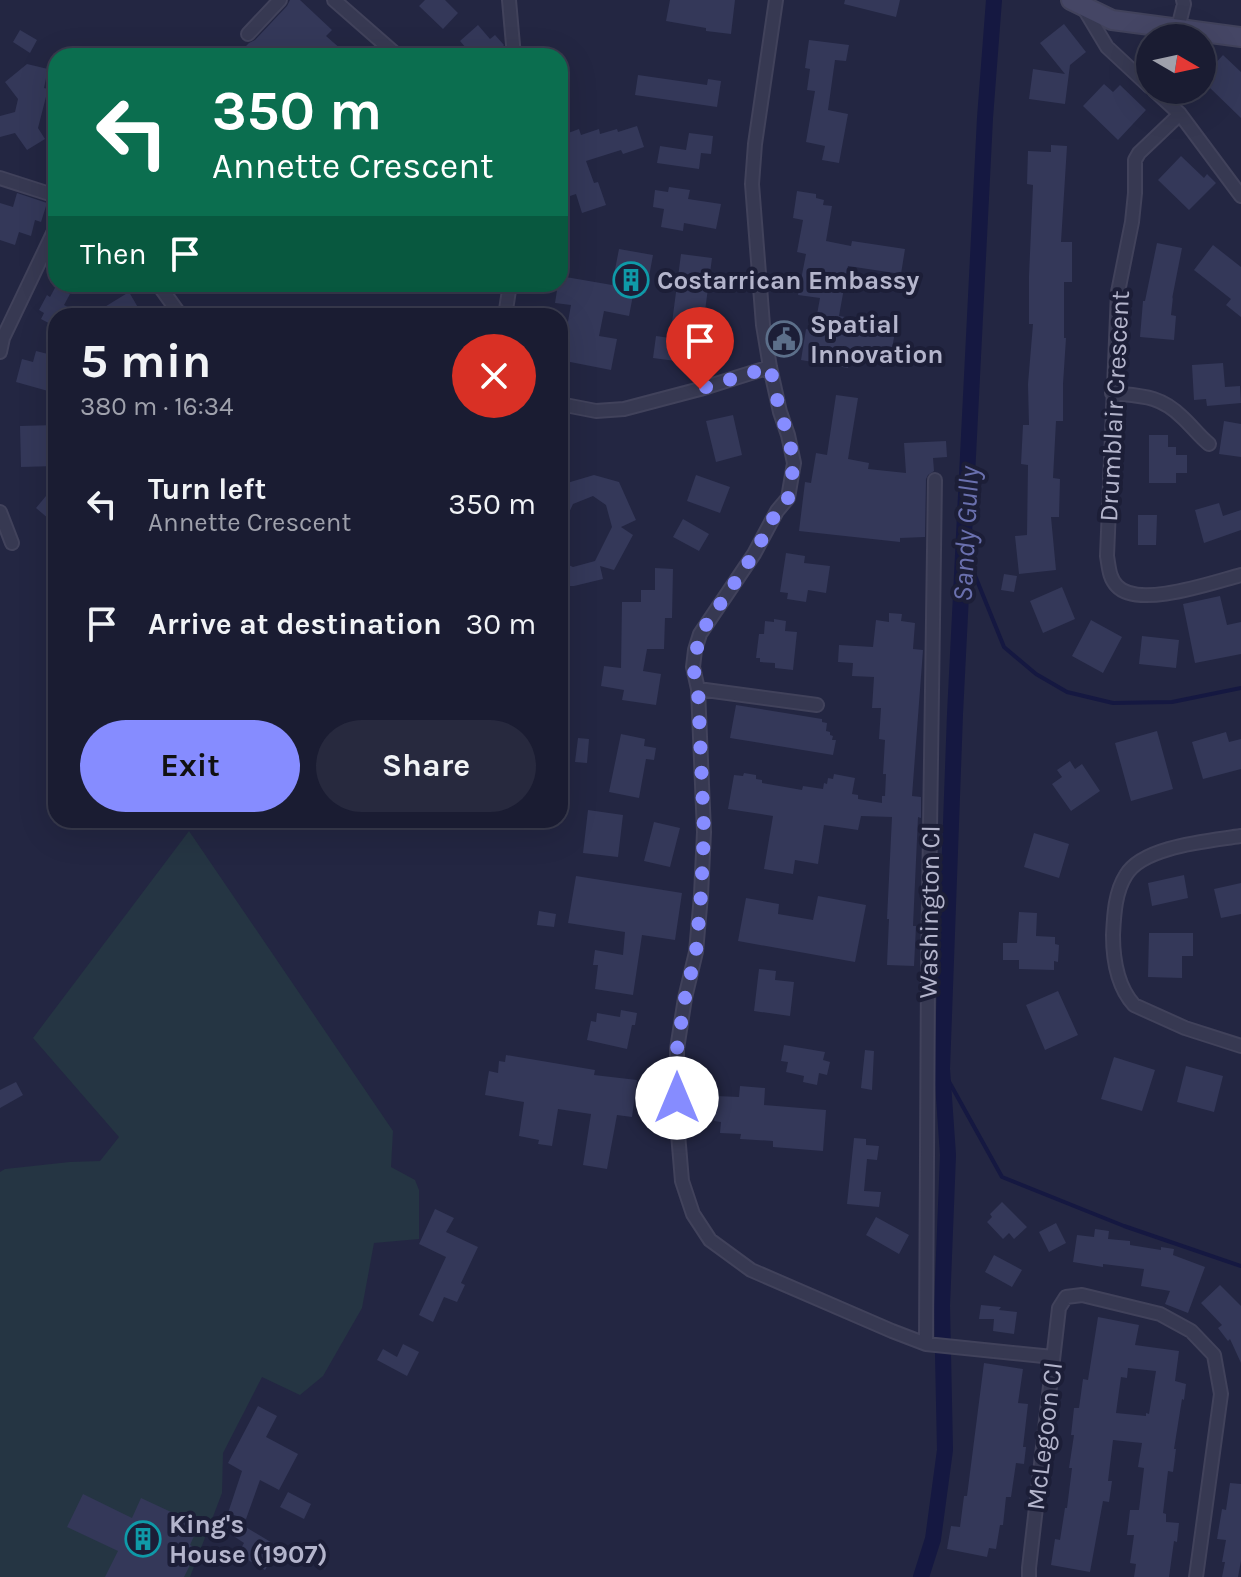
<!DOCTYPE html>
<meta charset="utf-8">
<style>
body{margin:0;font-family:Karla,sans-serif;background:#27293e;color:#f1f3f6;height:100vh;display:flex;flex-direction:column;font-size:30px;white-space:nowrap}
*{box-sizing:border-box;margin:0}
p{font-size:26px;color:#9fa1ac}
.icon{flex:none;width:44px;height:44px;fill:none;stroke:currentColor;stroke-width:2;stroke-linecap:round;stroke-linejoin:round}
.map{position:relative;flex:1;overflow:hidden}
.panel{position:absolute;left:48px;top:308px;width:520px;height:520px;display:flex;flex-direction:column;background:#1a1c32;border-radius:24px;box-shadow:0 8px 32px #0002,0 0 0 2px #383a4d}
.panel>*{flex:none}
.hud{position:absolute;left:48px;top:48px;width:520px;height:244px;border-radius:24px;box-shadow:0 8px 32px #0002,0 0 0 2px #383a4d;background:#0b6e4f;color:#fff;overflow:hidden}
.needle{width:52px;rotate:99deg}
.tools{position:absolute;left:1136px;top:24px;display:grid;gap:16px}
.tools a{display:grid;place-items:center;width:80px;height:80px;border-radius:50%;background:#1a1c32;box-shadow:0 8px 32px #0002,0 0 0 2px #383a4d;font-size:40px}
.pin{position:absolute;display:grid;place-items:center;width:68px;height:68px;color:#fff;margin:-82px -34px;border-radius:50% 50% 50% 0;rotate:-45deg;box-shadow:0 0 8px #0007}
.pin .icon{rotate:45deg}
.me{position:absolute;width:88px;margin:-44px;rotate:0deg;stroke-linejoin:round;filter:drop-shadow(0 0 6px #0008)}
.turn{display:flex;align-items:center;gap:28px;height:168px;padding:0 32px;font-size:36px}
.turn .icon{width:104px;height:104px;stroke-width:2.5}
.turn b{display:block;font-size:56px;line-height:68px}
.then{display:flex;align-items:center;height:76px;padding:0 32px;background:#0003;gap:16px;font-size:30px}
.round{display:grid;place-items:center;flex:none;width:84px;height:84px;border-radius:42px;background:#27293e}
.overview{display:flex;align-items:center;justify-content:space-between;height:136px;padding:0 32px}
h1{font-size:48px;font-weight:700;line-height:60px}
.primary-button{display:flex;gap:16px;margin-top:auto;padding:16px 32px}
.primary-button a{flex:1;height:92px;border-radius:48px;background:#868cff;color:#111;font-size:32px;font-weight:700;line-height:92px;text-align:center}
.primary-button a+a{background:#27293e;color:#f1f3f6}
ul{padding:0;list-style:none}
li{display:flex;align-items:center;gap:24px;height:120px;padding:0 32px}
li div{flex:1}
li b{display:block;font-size:30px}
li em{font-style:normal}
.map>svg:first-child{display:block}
.green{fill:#253543}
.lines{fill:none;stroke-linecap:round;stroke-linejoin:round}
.stream{stroke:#151841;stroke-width:4}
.canal{stroke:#151841;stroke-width:16}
.building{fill:#343859;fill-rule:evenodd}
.minor-casing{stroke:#41425b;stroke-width:16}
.secondary-casing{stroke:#41425b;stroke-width:22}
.minor{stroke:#373952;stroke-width:12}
.secondary{stroke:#454665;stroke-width:18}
.route{stroke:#868cff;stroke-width:14;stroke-dasharray:0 25.2}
.labels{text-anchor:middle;stroke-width:8;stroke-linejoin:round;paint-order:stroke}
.poi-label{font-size:26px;font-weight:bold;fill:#b4b5cc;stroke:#1c1e37;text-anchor:start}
.street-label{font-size:26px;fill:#b4b5cc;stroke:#1c1e37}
.water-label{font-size:28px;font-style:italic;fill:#6a70ae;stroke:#1c1e37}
</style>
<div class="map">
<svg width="1241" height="1577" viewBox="0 0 1241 1577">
<rect width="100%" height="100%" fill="#232642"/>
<path class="green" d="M189,831L393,1131L391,1167L415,1180L419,1190V1239L374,1243L362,1308L323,1376L300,1395L262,1377L223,1453L222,1493L190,1577H0V1172L5,1169L70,1162L100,1161L119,1137L33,1038Z"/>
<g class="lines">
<path class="stream" d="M963,546L1004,647L1036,674L1067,692L1113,703L1172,702L1241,688
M942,1069L1002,1177L1124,1226L1241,1266"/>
<path class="canal" d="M921,1577L933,1539L945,1450L942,1306L948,1155L942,1069L955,714L985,118L994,0"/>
</g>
<path class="building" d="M290,0H300L332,30L326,36L349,56H236L249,43L255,40L287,6Z
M425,0H445L458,13L443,29L419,6Z
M670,0H735L731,34L706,31V28L666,21Z
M845,0H900L896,17L844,4Z
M1064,24L1086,52L1070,65L1065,104L1029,99L1033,69L1065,74L1040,43Z
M478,25L490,39L495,35L504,45L500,50L505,56H473L460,41Z
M20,30L37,40L30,53L13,42Z
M809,40L849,45L846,61L835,60L828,110L848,114L839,163L822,160L825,146L806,142L815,91L807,90L810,69L805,68Z
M1223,55L1241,72V118L1210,88L1209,89L1202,83V78Z
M27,64L48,69L44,88L48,89L38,128L45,139L27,150L15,133L0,137V116L15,112L18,99L5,82Z
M638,75L707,85L708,79L721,81L717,107L635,95Z
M1104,84L1113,92L1120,85L1146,110L1118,140L1083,106Z
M637,126L644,147L623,154L621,150L586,161L594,183L598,182L606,205L582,213L576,194L570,196L564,178L560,179V157L567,155L560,136L579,129L581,135L599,129L600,134L617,129L618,132Z
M689,133L713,136L711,154L701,153L699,169L657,163L660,146L686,150Z
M1051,145L1067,146L1061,242H1072V282H1064V338H1066L1063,384V421H1056L1053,478L1060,479L1059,517H1051L1056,570L1019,574L1015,536L1027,535L1028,465L1021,464L1023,425H1029L1028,384L1033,324H1029V276L1033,185L1027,184L1028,151L1051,152Z
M1181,156L1204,178L1207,174L1216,183L1189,210L1158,180Z
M669,187L690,190L688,199L721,204L716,229L684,223L683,231L661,227L664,209L653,207L655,190L668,192Z
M797,191L816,194V198L824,200L823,205L832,206L826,241L851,246L852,241L905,249L901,274L848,266L839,316L881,323L880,329L895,332L891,354L851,348L848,368L801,360L806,329L814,331L820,298L798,295L806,254L797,252L803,220L793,218Z
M17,193L47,203L41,222L35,220L31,236L19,232L15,245L0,240V203L13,207Z
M1157,243L1182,248L1172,299L1173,297L1171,315L1176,316L1174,340L1140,337L1143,301H1145Z
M1213,245L1241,267V317L1226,305L1231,299L1194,270Z
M619,249L653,255L646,293L634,290L629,316L604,311L599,336L617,339L611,370L560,360V337L565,338L571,305L555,303L558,284H560V276L612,285Z
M681,254L712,258L698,364L653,358L656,336L670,338Z
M56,286L70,294L64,305L85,316H56V327L41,319L44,313L39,310L47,295L50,297Z
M129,292L143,316H108L103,308Z
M36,351L56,356V373L53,372L48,391L16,382L22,359L33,362Z
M1223,363L1225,387L1240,386L1241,403L1207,406L1206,399L1194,400L1192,365Z
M836,395L858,398L848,459L869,463L868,469L906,473L904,443L946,441L947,457L933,458L934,471L928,475L926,479L925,537L900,538V542L799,531L805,482L811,483L816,453L827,455Z
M733,415L742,455L716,462L706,421Z
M1224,421L1241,424V457L1219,454Z
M56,425V466L21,467L20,426Z
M1149,435H1168V447H1176V455H1187V473H1176V483H1149Z
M594,475L619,482L636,520L621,527L633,535L614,570L600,566L603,579L574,586H567L560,582V561L573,567L595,561L612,527L606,505L593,496L573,504L560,532V485Z
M696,475L730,487L720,513L687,501Z
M56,484V525L36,508Z
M1219,503L1223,516L1241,510V530L1204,543L1195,510Z
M1138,515H1157L1156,545H1138Z
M683,519L709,534L699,551L673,537Z
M786,553L805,556L804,563L830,566L826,593L808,590L806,602L787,599L788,593L780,592Z
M655,568L673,569L672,618H665L664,649H647L643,671L661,674L656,705L622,700L624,690L601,686L604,666L621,668L622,602H641V590H655Z
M1004,574L1017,576L1014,592L1001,590Z
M1062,587L1075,619L1043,633L1030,601Z
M1220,596L1227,625L1241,622V654L1195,663L1183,604Z
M889,613L902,614L901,621L915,623L913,649L923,650L912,796L921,797V818L918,817L913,926H916L914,966L887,965L889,919H887L892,817L861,816L858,830L824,825L818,864L795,860L793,874L764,869L773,816L728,809L734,775L743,776L744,773L756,775V779L762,780V783L802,790L803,786L823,789L824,783L827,784L828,778L833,779L834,774L855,778L852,794L858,795V799L882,803V796H885L886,774H883L885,740L879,739L881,708H872L874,677L852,676L853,663L838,662L839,645L873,647L876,620L889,622Z
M774,619L786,621L785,631L797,632L793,670L775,668V663L760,662V658H756L759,634H764L765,621L774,622Z
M1091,620L1122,637L1103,673L1072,656Z
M1142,636L1179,640L1176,668L1139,664Z
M736,705L822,719V722L827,723L826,731L830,732V735L833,736L832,740H836L833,755L730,738Z
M1157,731L1173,789L1131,801L1115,743Z
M1226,732L1229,742L1241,739V769L1203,779L1192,742Z
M621,734L645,739L644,746L656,748L654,760L646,759L639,798L609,792Z
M578,738L589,739L587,763L575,762Z
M1070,761L1075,769L1082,764L1100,791L1071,811L1052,784L1062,777L1057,770Z
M588,810L623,815L618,857L583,853Z
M654,822L680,828L670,867L644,861Z
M1034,833L1069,844L1059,878L1024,867Z
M1184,875L1188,898L1152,906L1148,883Z
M576,876L682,893L675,940L642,935L633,995L595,989L598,965H593L595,950L623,955L625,932L568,923Z
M1241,883V914L1221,918L1214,889Z
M818,896L866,905L855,962L738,941L746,898L779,904L778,914L813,920Z
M539,911L556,914L554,927L537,925Z
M1019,912L1037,913L1036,936L1055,937V944L1059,945L1058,962L1054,961V970L1019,969V960H1003V943H1017Z
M1149,933H1193V956H1182V978L1148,977Z
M759,969L776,971L775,980L794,982L790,1016L754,1011Z
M1058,991L1078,1035L1045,1050L1026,1005Z
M621,1010L637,1013L635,1025H632L627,1049L587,1040L591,1021L596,1022L597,1013L620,1017Z
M784,1045L825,1052L823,1060L830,1062L827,1075L819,1073L817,1085L803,1082L804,1076L786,1072L788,1062L781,1061Z
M865,1050L874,1051L872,1090L861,1088Z
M506,1055L595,1070L594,1075L637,1080L632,1117L617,1115L607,1169L583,1165L591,1114L558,1109L552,1146L538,1144L539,1140L519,1136L524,1102L485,1095L489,1071L498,1073L499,1061L505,1062Z
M1114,1057L1155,1070L1142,1111L1101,1099Z
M1186,1066L1223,1076L1214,1112L1177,1102Z
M16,1082L23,1095L0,1108V1090Z
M740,1086L765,1088L764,1105L826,1110L823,1151L773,1147V1141L740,1139L741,1134L720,1133L721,1122L714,1121L716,1096L739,1097Z
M854,1138L866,1139V1145L879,1146L877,1160L867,1159L864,1191L881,1192L879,1207L847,1204Z
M1002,1202L1027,1227L1014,1239L1009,1233L1003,1239L987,1222L992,1217L990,1214Z
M435,1209L454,1218L446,1232L478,1247L461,1283L465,1285L457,1302L444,1297L433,1322L419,1315L446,1257L419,1244Z
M876,1217L909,1235L899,1254L866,1235Z
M1056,1223L1066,1243L1049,1252L1039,1232Z
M1095,1229L1109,1231L1108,1239L1130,1241V1245L1161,1250V1247L1174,1249L1173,1255L1205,1267L1188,1313L1165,1304L1170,1291L1141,1286L1144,1269L1103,1264V1267L1073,1262L1077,1235L1094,1237Z
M994,1255L1022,1270L1012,1287L985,1272Z
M1220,1285L1241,1306V1363L1230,1339L1228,1341L1218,1328L1222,1325L1201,1303Z
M981,1305L1001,1307L999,1310L1017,1312L1014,1334L993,1331L994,1319H979Z
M1098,1317L1139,1325L1135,1345L1179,1351L1175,1381L1186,1384L1184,1400L1182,1399L1174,1449H1176L1173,1472L1168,1471L1163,1513L1166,1514V1522L1179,1523L1177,1542L1174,1541L1169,1577H1134L1136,1564L1130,1563L1134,1535H1127L1130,1510H1139L1144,1468L1138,1467L1142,1443L1113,1440L1108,1481H1112L1109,1502L1103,1501L1090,1572L1051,1565L1055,1539L1060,1540L1065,1508H1067L1072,1468H1069L1074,1435H1071L1074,1408H1079L1083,1379L1088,1380ZM1128,1368L1156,1371L1149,1414L1146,1413V1416L1116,1413L1121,1377L1127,1378Z
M403,1344L419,1352L407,1376L377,1360L383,1349L397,1357Z
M984,1363L1023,1369L1018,1403L1028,1404L1023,1447H1026L1024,1464L1016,1463L1011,1497H1006L1003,1525H1000L996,1549L989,1548L987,1557L947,1549L951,1526L960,1527L964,1496H967Z
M258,1406L277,1416L266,1437L298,1454L279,1490L260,1480L246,1519L228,1513L242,1471L228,1463Z
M1230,1483L1241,1484V1561L1238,1577H1222L1225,1562H1222L1226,1540L1217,1539L1222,1509L1226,1510Z
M288,1492L311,1504L304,1519L280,1507Z
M83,1494L132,1518L141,1498L199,1525L190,1545L198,1549L184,1577H105L118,1551L67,1527Z
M239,1523L279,1547L265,1570L238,1554L244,1543L232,1535Z"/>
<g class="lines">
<defs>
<path id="minor" d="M334,0L398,56
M509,0L514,56
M776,0L755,144L752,184L763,325L770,367L780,412L788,435L794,463L788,498L777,511L754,554L700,634L695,650L693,667L698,689L704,832L701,895L696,952L685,998L677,1049V1122L682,1181L693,1214L710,1240L751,1270L892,1331L926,1344L1053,1357
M1083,7L1107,47L1150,87
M1178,28L1184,4L1183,0
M248,34L280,0
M1154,90L1180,114L1241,196
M1180,114L1139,153L1135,160V193L1132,222L1118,292L1107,556C1109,567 1109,578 1117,586C1138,609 1214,582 1241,575
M0,178L56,196
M158,284L181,316
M505,316L510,284
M0,352L3,338L56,227
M1112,393C1141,396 1160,395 1182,417C1192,426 1199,436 1209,444
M560,404L596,411L624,409L700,389L770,367
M0,512L12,543
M698,689L817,705
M1241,836C1210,841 1143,846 1126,875C1115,892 1114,915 1113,935C1113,960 1117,986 1134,1005L1185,1028L1241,1046
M926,1344L928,970L935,480
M1029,1577V1568L1059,1308L1066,1297L1082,1295L1160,1314L1191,1331L1214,1355L1221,1394L1196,1577"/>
<path id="secondary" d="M1071,0L1112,20L1241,37"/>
</defs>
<use href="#minor" class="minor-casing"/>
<use href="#secondary" class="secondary-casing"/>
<use href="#minor" class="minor"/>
<use href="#secondary" class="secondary"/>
</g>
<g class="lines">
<path class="route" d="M677,1098V1049L685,998L696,952L701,895L704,832L698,689L693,667L700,634L754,554L777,511L788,498L794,463L788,435L780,412L770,367L700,389"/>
</g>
<defs>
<symbol id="building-ring" viewBox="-11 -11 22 22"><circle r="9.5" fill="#1c1e37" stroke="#0f9aa8" stroke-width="1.5"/><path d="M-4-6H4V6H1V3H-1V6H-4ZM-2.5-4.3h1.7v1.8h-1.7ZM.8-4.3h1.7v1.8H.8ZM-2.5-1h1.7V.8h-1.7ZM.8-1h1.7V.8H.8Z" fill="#0f9aa8"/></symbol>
<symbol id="civic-ring" viewBox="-11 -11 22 22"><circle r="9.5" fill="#1c1e37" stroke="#5c6f8a" stroke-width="1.5"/><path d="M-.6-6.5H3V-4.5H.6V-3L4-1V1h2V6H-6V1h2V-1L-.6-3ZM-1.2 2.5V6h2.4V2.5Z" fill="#5c6f8a"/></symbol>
</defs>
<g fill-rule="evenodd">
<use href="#building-ring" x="611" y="260" width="40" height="40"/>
<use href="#civic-ring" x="764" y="319" width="40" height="40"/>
<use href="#building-ring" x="123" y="1519" width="40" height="40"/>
</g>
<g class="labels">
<g class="poi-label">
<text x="657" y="289">Costarrican Embassy</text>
<text x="810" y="333">Spatial<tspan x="810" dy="30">Innovation</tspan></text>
<text x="169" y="1533">King's<tspan x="169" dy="30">House (1907)</tspan></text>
</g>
<g class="street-label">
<text transform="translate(1114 406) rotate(-87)" y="9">Drumblair Crescent</text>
<text transform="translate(929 912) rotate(-89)" y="9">Washington Cl</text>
<text transform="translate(1044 1436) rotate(-83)" y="9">McLegoon Cl</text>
</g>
<g class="water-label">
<text transform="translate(965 534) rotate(-87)" y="10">Sandy Gully</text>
</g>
</g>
</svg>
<div class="tools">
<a><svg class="needle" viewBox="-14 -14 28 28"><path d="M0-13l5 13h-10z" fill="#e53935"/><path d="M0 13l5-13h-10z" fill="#9fa1ac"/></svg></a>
</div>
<div class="pin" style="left:700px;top:389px;background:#d93025"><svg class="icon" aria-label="arrive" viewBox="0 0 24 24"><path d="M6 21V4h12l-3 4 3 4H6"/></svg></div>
<svg class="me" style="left:677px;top:1098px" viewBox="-20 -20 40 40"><circle r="19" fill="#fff"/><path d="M0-13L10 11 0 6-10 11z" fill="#868cff"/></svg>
<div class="hud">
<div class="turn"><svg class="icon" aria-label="left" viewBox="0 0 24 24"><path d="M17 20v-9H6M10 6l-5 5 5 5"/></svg><div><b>350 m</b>Annette Crescent</div></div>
<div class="then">Then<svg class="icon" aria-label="arrive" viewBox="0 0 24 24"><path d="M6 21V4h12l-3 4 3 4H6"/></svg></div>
</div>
<section class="panel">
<div class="overview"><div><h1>5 min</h1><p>380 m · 16:34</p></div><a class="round" style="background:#d93025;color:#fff"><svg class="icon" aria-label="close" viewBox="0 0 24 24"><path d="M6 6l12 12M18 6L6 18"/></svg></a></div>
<ul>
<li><svg class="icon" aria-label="left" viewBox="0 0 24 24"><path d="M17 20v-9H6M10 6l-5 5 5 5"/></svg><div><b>Turn left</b><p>Annette Crescent</p></div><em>350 m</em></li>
<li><svg class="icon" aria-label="arrive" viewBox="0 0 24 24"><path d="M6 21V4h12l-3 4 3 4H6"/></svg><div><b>Arrive at destination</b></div><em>30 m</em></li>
</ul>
<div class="primary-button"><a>Exit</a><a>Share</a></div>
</section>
</div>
